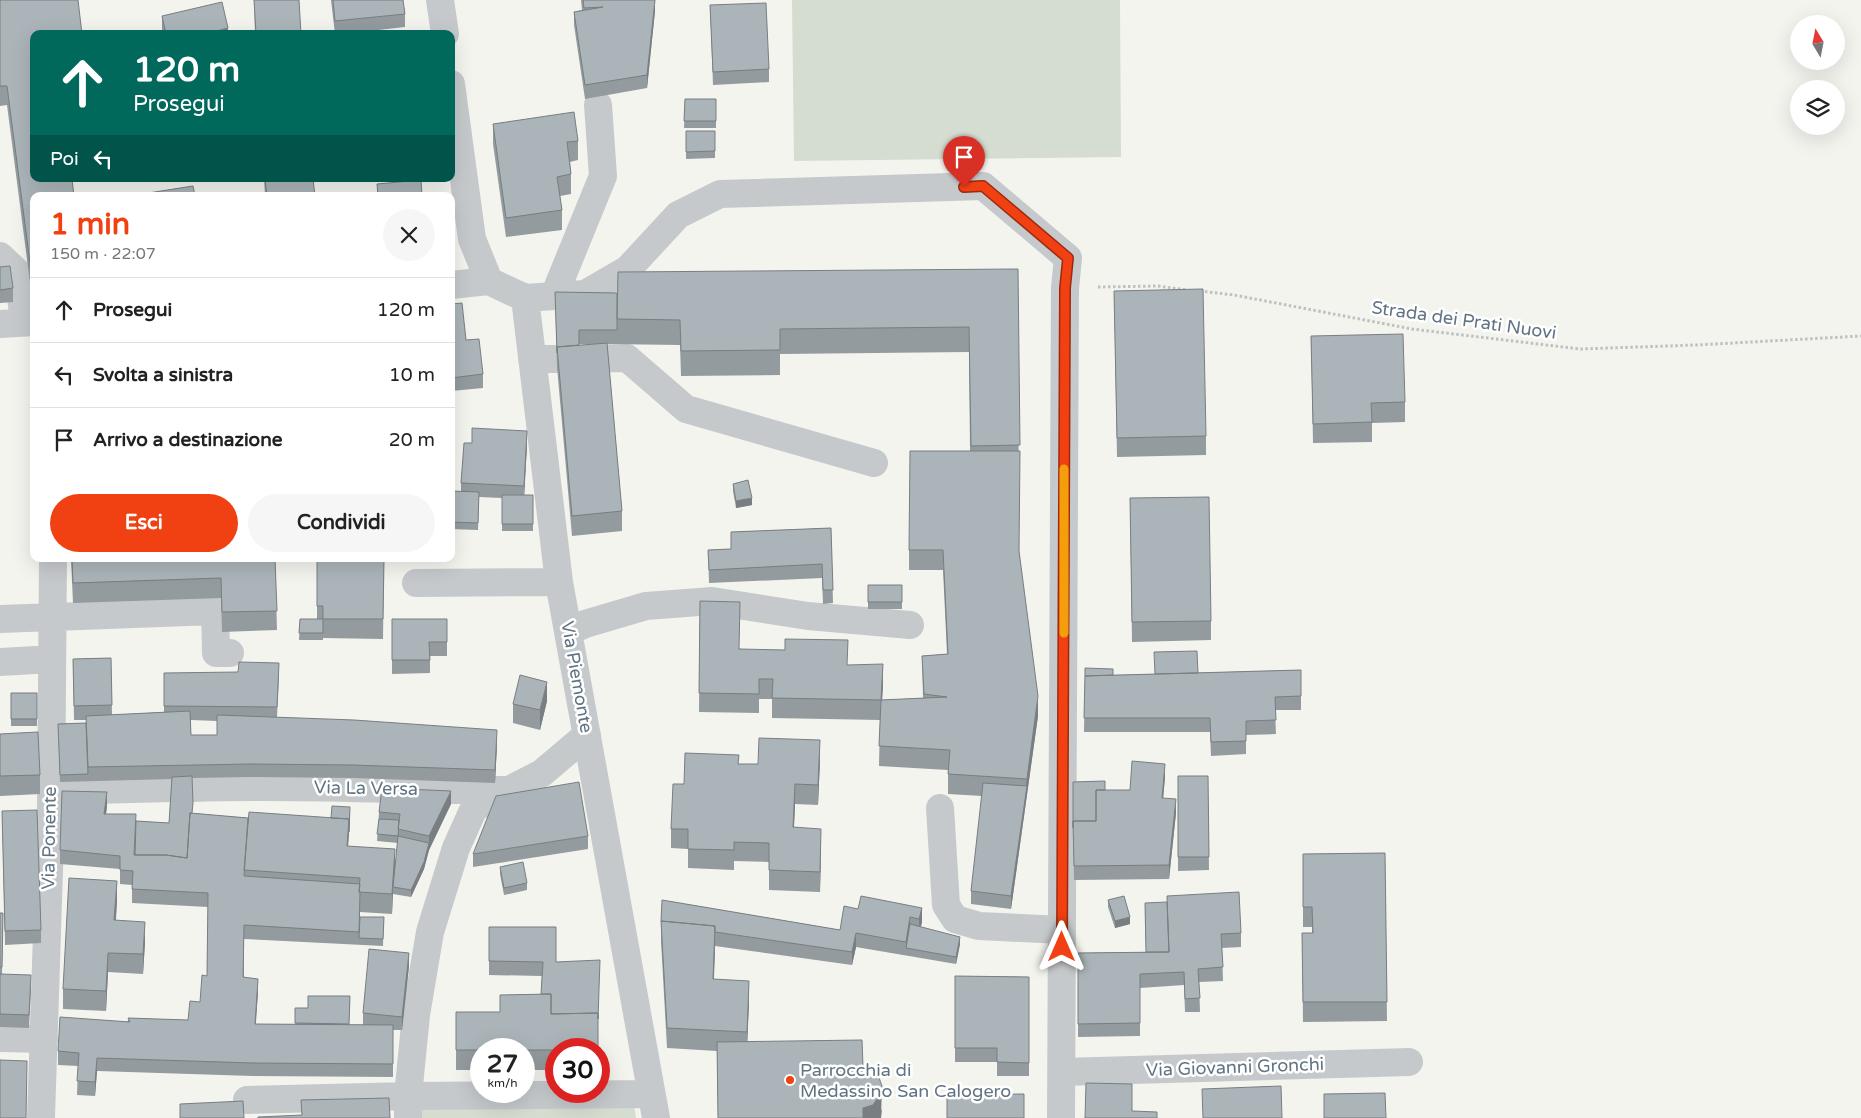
<!DOCTYPE html>
<html lang="it">
<meta charset="utf-8">
<style>
body{margin:0;font-family:"Varela Round",sans-serif;background:#f6f6f6;color:#222;height:100vh;display:flex;flex-direction:column;font-size:19px;white-space:nowrap}
*{box-sizing:border-box;margin:0}
p{font-size:16px;color:#767676}
.icon{flex:none;width:28px;height:28px;fill:none;stroke:currentColor;stroke-width:2;stroke-linecap:round;stroke-linejoin:round}
.map{position:relative;flex:1;overflow:hidden}
.side{position:absolute;left:30px;top:192px;width:425px;height:370px;display:flex;flex-direction:column;background:#fff;border-radius:10px;box-shadow:0 5px 20px #0002}
.side>*{flex:none}
.hud{position:absolute;left:30px;top:30px;width:425px;height:152px;border-radius:10px;box-shadow:0 5px 20px #0002;background:#00695c;color:#fff;overflow:hidden}
.needle{width:32px;rotate:350deg}
.controls{position:absolute;left:1790px;top:15px;display:grid;gap:10px}
.controls a{display:grid;place-items:center;width:55px;height:55px;border-radius:50%;background:#fff;box-shadow:0 5px 20px #0002;font-size:25px}
.speed{position:absolute;left:470px;top:1038px;display:flex;gap:10px;font-size:25px;font-weight:700;text-align:center}
.speed>*{display:grid;place-content:center;width:65px;height:65px;border-radius:50%;background:#fff;box-shadow:0 5px 20px #0002;line-height:1}
.speed small{font-size:12px;font-weight:400}
.speed .limit{border:8px solid #d22;background:#fff;color:#111}
.pin{position:absolute;display:grid;place-items:center;width:42px;height:42px;color:#fff;margin:-51px -21px;border-radius:50% 50% 50% 0;rotate:-45deg;box-shadow:0 0 5px #0007}
.pin .icon{rotate:45deg}
.me{position:absolute;width:55px;margin:-28px;rotate:0deg;stroke-linejoin:round;filter:drop-shadow(0 0 4px #0008)}
.turn{display:flex;align-items:center;gap:18px;height:105px;padding:0 20px;font-size:22px}
.turn .icon{width:65px;height:65px;stroke-width:2.5}
.turn b{display:block;font-size:35px;line-height:42px}
.then{display:flex;align-items:center;height:48px;padding:0 20px;background:#0003;gap:10px;font-size:19px}
.round{display:grid;place-items:center;flex:none;width:52px;height:52px;border-radius:26px;background:#f6f6f6}
.summary{display:flex;align-items:center;justify-content:space-between;height:85px;padding:0 20px}
h1{font-size:30px;font-weight:700;line-height:38px;color:#f14012}
.button{display:flex;gap:10px;margin-top:auto;padding:10px 20px}
.button a{flex:1;height:58px;border-radius:30px;background:#f14012;color:#fff;font-size:20px;font-weight:700;line-height:58px;text-align:center}
.button a+a{background:#f6f6f6;color:#222}
ul{padding:0;list-style:none}
li{display:flex;align-items:center;gap:15px;height:65px;padding:0 20px;border-top:1px solid #e0e0e0}
li div{flex:1}
li b{display:block;font-size:19px}
li em{font-style:normal}
.map>svg:first-child{display:block}
.green{fill:#d5dcd0}
.lines{fill:none;stroke-linecap:round;stroke-linejoin:round}
.path{stroke:#bec0c2;stroke-width:3;stroke-dasharray:2.5 2.5;stroke-linecap:butt}
.minor{stroke:#c6c9cc;stroke-width:28}
.wall{fill:#939b9e;fill-rule:evenodd}
.shaded-wall{fill:#787e81}
.building{fill:#abb4b8;stroke:#787e81}
.route-casing{stroke:#9d2a0c;stroke-width:12}
.route{stroke:#f14012;stroke-width:9}
.slow{stroke:#f59e0b;stroke-width:9}
.poi-dot{fill:#f14012;stroke:#fff;stroke-width:2}
.labels{text-anchor:middle;stroke-width:5;stroke-linejoin:round;paint-order:stroke}
.street-label{font-size:18px;fill:#607483;stroke:#fff}
.poi-label{font-size:18px;fill:#607483;stroke:#fff;text-anchor:start}
</style>
<div class="map">
<svg width="1861" height="1118" viewBox="0 0 1861 1118">
<rect width="100%" height="100%" fill="#f4f4ef"/>
<path class="green" d="M792,0H1120L1121,157L794,161Z
M634,1105L636,1118H422V1106Z"/>
<g class="lines">
<path class="path" d="M1098,287L1158,286L1187,290
M1200,291L1234,295L1412,329L1580,349L1696,345L1861,336"/>
<path class="minor" d="M440,0L445,34
M451,84L472,239L489,281
M0,256L18,273L24,322
M451,285L489,281L525,298L559,582L656,1118
M554,296L603,176L598,105
M525,298L585,294L628,269L678,215L720,194L983,186L1068,258L1065,288L1061,1118
M0,324L34,322
M532,359H557
M579,359L627,358L686,409L874,463
M416,583L559,582
M0,619L215,611L216,653H230
M568,632L585,624L646,606L712,601L808,616L910,625
M0,662L52,659
M192,788C296,784 400,791 504,790
M51,791L172,788
M940,808L946,905L955,919L979,926L1062,930
M0,1038L44,1039
M1062,1072L1409,1062
M247,1100L408,1096L651,1094
M41,1118L51,809L53,559
M408,1118V1096L416,1015L430,932L456,848L474,808L542,773L587,735"/>
</g>
<path class="wall" d="M0,0L34,34V297L32,298L7,105L0,106Z
M254,0L301,34H255Z
M331,0H403L405,14V27L343,34H335Z
M581,0H655V11L647,88L585,99L574,25V12L582,10Z
M710,5L769,69V82L713,85Z
M162,16L228,34H163L162,30Z
M685,99H716V128H684Z
M493,124L578,141V160L570,162L571,174V194L560,196L562,210V230L506,237L493,144Z
M686,131H715V158L686,159Z
M264,179H313L315,196H265Z
M0,267L13,288V302L0,303Z
M1018,269L1019,552L1038,716L1011,909L971,904V891L982,796L948,794V770L879,766L880,720L772,718V699H759V713L699,712L700,601L740,649L848,665L883,684L882,700L923,698L922,656L947,654L943,570H909V550L970,451L969,352L780,354V375L681,376L680,345L607,344L622,511V531L572,536L557,367L555,292L617,293ZM579,344H593L579,345Z
M1114,291L1206,436V455L1117,457Z
M451,304L466,340L483,374V388L451,391Z
M1311,336L1405,402V422L1372,423V442L1313,443Z
M527,445L524,495H533V531H502V498L479,497L478,530L451,529V491L461,492V483Z
M733,484L752,505L736,508L733,491Z
M1130,498L1211,621V640L1132,642Z
M831,528L833,603L823,604L822,578L709,583L708,550L731,549V532Z
M71,559H275L277,630L222,632L221,598L73,603Z
M317,559H384L383,639L323,638V640H299L300,619H317Z
M868,585L902,602V609H868Z
M392,619H447V656H430V673L392,674Z
M111,658L112,715L164,712V673L279,676L277,717L497,744L495,783L353,778L250,777L192,778V813L248,818H331L350,814L348,846L395,866L398,843L377,841L379,812L451,804L429,850L424,869L411,897L393,894L392,914L360,912L359,929L384,917L383,946L244,939V977L258,992L255,1024H295V1008H308L350,996L349,1025H363V1013L409,966L402,1030H393V1077L253,1076L97,1071L95,1096L77,1095L78,1066L58,1065V1051L128,1021V1018L188,1020L200,1002L207,976L208,907L132,903V885L120,884V869L60,864V850L107,806L106,814L136,821L169,823L172,779L60,782L58,724L86,723V720H74L73,659ZM191,720L217,721V735H191Z
M1085,668L1113,675L1301,670V710H1275L1276,734L1246,735V754L1211,756L1210,732H1084Z
M11,693H37V726H11Z
M547,701L540,730L513,723V704Z
M0,734L40,775V794L0,796Z
M820,760L818,805L795,804L794,827L821,848L820,892L769,890V862L734,861V870L688,868V849L671,848V829L684,784L739,764H758Z
M1178,776H1208L1209,870L1178,871Z
M1165,777L1163,798L1176,813L1169,879L1074,880L1073,782L1105,790H1130Z
M2,811L41,930V943L5,945Z
M588,836V849L473,867V854Z
M1385,853L1387,1021L1303,1022L1302,933H1312V927H1303V854Z
M500,867L527,883V890L504,895L500,874Z
M662,900L840,930L858,909L922,908V922L921,927L960,944L956,964L856,947L852,965L715,946L714,980L749,1001L747,1042L863,1067L882,1111L881,1118H718L717,1051L667,1048L661,941Z
M1108,900L1130,924L1115,928L1108,907Z
M117,901L116,920L145,942L143,974L108,972L106,1011L63,1009V989Z
M1145,903L1241,933V947L1222,948L1223,981L1199,982L1200,1012H1185L1184,985L1140,988V1036L1078,1037V953L1146,952Z
M0,913L3,927L2,975L31,989L29,1028L0,1027Z
M489,927L556,962L600,974L556,1049V1070H524V1049H481V1070H456V1012H500L541,994L542,976L489,975Z
M955,976L1029,977V1076H997V1062H955Z"/>
<path class="shaded-wall" d="M655,0V11L647,88V75Z
M228,28V34H205Z
M527,431V445L524,500V486Z
M752,498V505L736,508V501Z
M883,664V684L881,720V700Z
M547,682V701L540,730V710Z
M1038,696V716L1011,909V896Z
M497,730V744L495,783V770Z
M820,740V760L818,805V785Z
M1165,764V777L1162,812V798Z
M795,784V804L793,847V827Z
M451,791V804L429,850V836Z
M107,792V806L104,828V814Z
M1176,799V813L1169,879V865Z
M350,807V814L347,865V846Z
M821,829V848L820,892V872Z
M429,843V850L424,869L411,897V890Z
M395,849V869L393,887L392,914V894Z
M117,881V901L114,940V920Z
M922,908V922L919,932V919Z
M910,917V931L906,948V942Z
M1130,917V924L1115,928V921Z
M145,922V942L143,974V954Z
M715,926V946L713,999V979Z
M856,933V947L852,965V952Z
M960,937V944L956,964V957Z
M108,953V972L106,1011V991Z
M409,953V966L402,1030V1017Z
M258,979V992L255,1037V1024Z
M749,981V1001L747,1052V1032Z
M97,1058V1071L95,1096V1082Z
M882,1086L881,1118H863V1108Z"/>
<path class="building" d="M0,0H78L82,34H34V179H72L74,196H34V278H32L7,86H0Z
M254,0H299L301,34H256Z
M333,0H403L405,14L335,21Z
M583,0H655L647,75L585,85L574,12L603,7L584,8Z
M222,2L228,28L205,34H166L162,16Z
M766,3L769,69L713,72L710,5Z
M685,99H716V121H684Z
M574,112L578,141L567,142L571,174L557,177L562,210L506,218L493,124Z
M686,131H715V151L686,152Z
M265,179H313L315,196H267Z
M421,180L422,196H378L377,184Z
M193,186L195,196H129Z
M10,266L13,288L0,290V267Z
M1018,269L1020,445L971,446L969,327L780,329V350L681,351L680,320L617,319L618,272Z
M1203,289L1206,436L1117,438L1114,291Z
M555,292L617,293V330H579V345L557,347V353Z
M462,303L466,340L479,339L483,374L451,378V304Z
M1403,334L1405,402L1371,403L1372,422L1313,424L1311,336Z
M607,343L622,511L572,516L557,347Z
M472,428L527,431L524,486L461,483L464,443H472Z
M910,451H1020L1019,551L1038,696L1027,779L948,774L950,750L879,746L881,700L947,697L924,694L922,656L948,654L943,550H909Z
M748,480L752,498L736,501L733,484Z
M451,491L479,492L478,523L451,522Z
M502,495H533V524H502Z
M1209,497L1211,621L1132,622L1130,498Z
M831,528L833,590H823L822,564L709,570L708,550L731,549V532Z
M72,559H275L277,611L222,612L221,578L73,583Z
M317,559H384L383,619H323V606H317Z
M868,585H902V602H868Z
M700,601L740,602L739,649L785,650V639L848,640L847,665L883,664L881,700L772,698L773,679H759V694L699,693Z
M300,619H323V633H299Z
M392,619H447V642H429L430,660H392Z
M1197,651L1198,673L1155,674L1154,652Z
M111,658L112,705L74,706L73,659Z
M239,662L279,663L277,707L164,706V673L238,672Z
M1085,668L1113,669V675L1085,676Z
M1301,670V696L1275,697L1276,720L1246,721V741L1211,742L1210,718H1084L1085,676Z
M520,675L547,682L540,710L513,704Z
M11,693H37V719H11Z
M190,711L191,735H217V715L354,720L497,730L495,770L353,765L250,764L88,767L86,716Z
M86,723L88,774L60,775L58,724Z
M38,732L40,775L0,776V734Z
M759,738L820,740L818,785L795,784L793,827L821,829L820,872L769,870V843L734,842V850L688,849V829H671L673,784H684L685,753L739,755L738,764H758Z
M1132,761L1165,764L1162,798L1176,799L1169,865L1074,866L1073,821H1096V790H1130Z
M192,776L193,803L192,813H190L187,858L166,855H135L136,821L169,823L172,777Z
M1178,776H1208L1209,857H1178Z
M1105,781V790H1096V821H1073V828V782Z
M579,782L588,836L473,854L496,796Z
M983,783L1027,786L1011,896L971,891Z
M382,788L451,791L429,836L398,829L400,814L379,812Z
M62,791L107,792L104,814H136L134,855H166L187,858L190,813L248,818L244,876L360,884L359,892H360L359,932L244,925L243,977L258,979L255,1024L393,1025V1064L253,1063L97,1058L95,1082L77,1081L79,1053L58,1051L60,1017L130,1022L128,1018L188,1020L190,1001L200,1002L202,975L207,976L208,893L132,889L133,871L120,870V856L60,850Z
M332,806L350,807L349,832V819L331,818Z
M37,810L41,930L5,931L2,811Z
M249,812L349,819L347,846L395,849L392,894L359,892L360,878L244,870Z
M379,819L399,820L398,836L377,834Z
M398,836L429,843L424,862L411,890L393,887Z
M1385,853L1387,1002H1303L1302,933H1313L1312,907H1303V854Z
M523,862L527,883L504,888L500,867Z
M69,878L117,881L114,920L145,922L143,954L108,953L106,991L63,989Z
M1239,892L1241,933L1221,934L1223,967L1198,969L1200,998L1185,999L1184,972L1140,974V1023L1078,1024V953L1169,952L1167,896Z
M861,896L922,908L919,919L910,917L906,942L856,933L852,952L715,932V926L661,921L662,900L840,930L844,906L858,909Z
M1124,896L1130,917L1115,921L1108,900Z
M1167,902L1169,952H1146L1145,903Z
M0,913H3L2,967H0Z
M360,917H384L383,939L359,938Z
M661,921L715,926L713,979L749,981L747,1032L667,1028Z
M910,924L960,937L956,957L906,948Z
M489,927H556V962L600,960L598,1019V1013L551,1014V994H541L543,962L489,961Z
M369,949L409,953L402,1017L363,1013Z
M0,974L31,975L29,1015L0,1014Z
M955,976L1029,977V1063L997,1062V1048H955Z
M551,994V1014L598,1013V1049H556V1050H524V1049H481V1050H456V1012H500V995Z
M308,996H350L349,1024L295,1023V1008H308Z
M862,1040L863,1067L873,1070L878,1075L882,1086L881,1093L873,1105L863,1108V1118H718L717,1042Z
M0,1060L27,1061L26,1118H0Z
M1086,1083L1132,1084V1111L1157,1112V1118H1085Z
M1281,1086L1282,1118H1203L1202,1089Z
M1385,1093L1386,1118H1324V1094Z
M1024,1094V1118H947V1095Z
M389,1098L390,1118H258V1117L302,1115L301,1100Z
M243,1101L244,1118H180V1104Z"/>
<g class="lines">
<defs>
<path id="route" d="M964,187L983,186L1068,258L1065,288L1062,947"/>
</defs>
<use href="#route" class="route-casing"/>
<use href="#route" class="route"/>
<path class="slow" d="M1064,633V469"/>
</g>
<circle class="poi-dot" cx="790" cy="1080" r="5"/>
<g class="labels">
<g class="street-label">
<text transform="translate(1464 320) rotate(8)" y="6">Strada dei Prati Nuovi</text>
<text transform="translate(577 677) rotate(80)" y="6">Via Piemonte</text>
<text transform="translate(366 788) rotate(1)" y="6">Via La Versa</text>
<text transform="translate(49 838) rotate(-89)" y="6">Via Ponente</text>
<text transform="translate(1235 1067) rotate(-2)" y="6">Via Giovanni Gronchi</text>
</g>
<g class="poi-label">
<text x="800" y="1076">Parrocchia di<tspan x="800" dy="21">Medassino San Calogero</tspan></text>
</g>
</g>
</svg>
<div class="controls">
<a><svg class="needle" viewBox="-14 -14 28 28"><path d="M0-13l5 13h-10z" fill="#e53935"/><path d="M0 13l5-13h-10z" fill="#767676"/></svg></a>
<a><svg class="icon" aria-label="layers" viewBox="0 0 24 24"><path d="M12 4l9 5-9 5-9-5zM3 14l9 5 9-5"/></svg></a>
</div>
<div class="speed"><div>27<small>km/h</small></div><div class="limit">30</div></div>
<div class="pin" style="left:964px;top:187px;background:#d93025"><svg class="icon" aria-label="arrive" viewBox="0 0 24 24"><path d="M6 21V4h12l-3 4 3 4H6"/></svg></div>
<svg class="me" style="left:1062px;top:947px" viewBox="-20 -20 40 40"><path d="M0-17L14 15 0 8-14 15z" fill="#f14012" stroke="#fff" stroke-width="4"/></svg>
<div class="hud">
<div class="turn"><svg class="icon" aria-label="ahead" viewBox="0 0 24 24"><path d="M12 20V5M6 11l6-6 6 6"/></svg><div><b>120 m</b>Prosegui</div></div>
<div class="then">Poi<svg class="icon" aria-label="left" viewBox="0 0 24 24"><path d="M17 20v-9H6M10 6l-5 5 5 5"/></svg></div>
</div>
<section class="side">
<div class="summary"><div><h1>1 min</h1><p>150 m · 22:07</p></div><a class="round"><svg class="icon" aria-label="close" viewBox="0 0 24 24"><path d="M6 6l12 12M18 6L6 18"/></svg></a></div>
<ul>
<li><svg class="icon" aria-label="ahead" viewBox="0 0 24 24"><path d="M12 20V5M6 11l6-6 6 6"/></svg><div><b>Prosegui</b></div><em>120 m</em></li>
<li><svg class="icon" aria-label="left" viewBox="0 0 24 24"><path d="M17 20v-9H6M10 6l-5 5 5 5"/></svg><div><b>Svolta a sinistra</b></div><em>10 m</em></li>
<li><svg class="icon" aria-label="arrive" viewBox="0 0 24 24"><path d="M6 21V4h12l-3 4 3 4H6"/></svg><div><b>Arrivo a destinazione</b></div><em>20 m</em></li>
</ul>
<div class="button"><a>Esci</a><a>Condividi</a></div>
</section>
</div>
